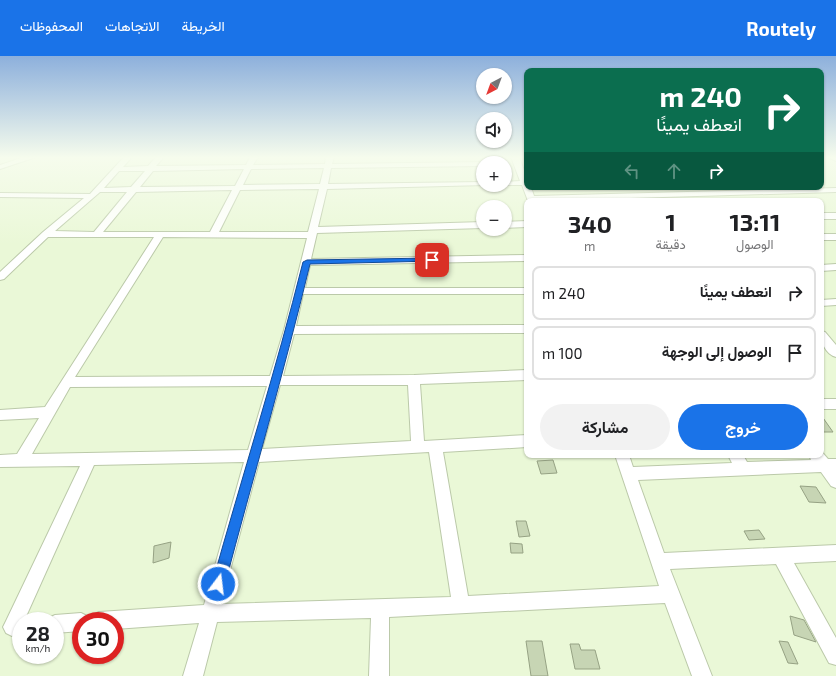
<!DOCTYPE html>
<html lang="ar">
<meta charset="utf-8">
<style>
body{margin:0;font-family:"Exo 2",Vazirmatn,sans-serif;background:#f2f2f2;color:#202124;direction:rtl;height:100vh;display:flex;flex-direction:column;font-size:15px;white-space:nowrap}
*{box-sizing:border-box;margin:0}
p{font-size:13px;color:#757577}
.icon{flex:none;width:22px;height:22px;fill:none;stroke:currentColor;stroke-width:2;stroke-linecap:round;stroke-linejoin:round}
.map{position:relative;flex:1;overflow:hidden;direction:ltr}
.sheet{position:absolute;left:524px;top:142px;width:300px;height:260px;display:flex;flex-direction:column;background:#fff;border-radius:8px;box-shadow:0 1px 3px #0004;direction:rtl}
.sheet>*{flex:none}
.top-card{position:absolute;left:524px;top:12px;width:300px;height:122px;border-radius:8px;box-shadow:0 1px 3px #0004;direction:rtl;background:#0b6e4f;color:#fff;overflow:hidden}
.needle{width:26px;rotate:221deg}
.controls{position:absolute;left:476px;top:12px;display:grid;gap:8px}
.controls a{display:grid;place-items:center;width:36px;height:36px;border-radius:50%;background:#fff;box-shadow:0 1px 3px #0004;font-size:20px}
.speed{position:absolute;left:12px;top:556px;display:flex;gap:8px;font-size:20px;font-weight:700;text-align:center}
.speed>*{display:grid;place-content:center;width:52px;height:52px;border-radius:50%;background:#fff;box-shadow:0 1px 3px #0004;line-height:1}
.speed small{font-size:10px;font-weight:400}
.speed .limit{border:6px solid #d22;background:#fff;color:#111}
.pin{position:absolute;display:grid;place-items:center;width:34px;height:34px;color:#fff;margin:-17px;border-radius:8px;box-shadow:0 2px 6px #0006}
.me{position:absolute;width:44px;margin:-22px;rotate:15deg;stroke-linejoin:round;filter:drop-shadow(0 0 3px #0008)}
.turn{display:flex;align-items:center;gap:14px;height:84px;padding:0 16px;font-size:18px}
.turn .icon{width:52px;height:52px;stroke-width:2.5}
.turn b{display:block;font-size:28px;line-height:34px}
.lanes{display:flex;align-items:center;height:38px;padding:0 16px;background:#0003;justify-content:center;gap:20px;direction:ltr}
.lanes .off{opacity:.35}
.eta{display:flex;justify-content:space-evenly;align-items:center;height:68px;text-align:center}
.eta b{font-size:24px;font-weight:700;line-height:28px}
.cta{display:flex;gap:8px;margin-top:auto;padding:8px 16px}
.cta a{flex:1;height:46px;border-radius:24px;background:#1a73e8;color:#fff;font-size:16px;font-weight:700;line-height:46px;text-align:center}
.cta a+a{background:#f2f2f2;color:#202124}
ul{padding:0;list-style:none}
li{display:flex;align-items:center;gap:12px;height:54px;margin:0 8px 6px;padding:0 8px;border:2px solid #e0e0e0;border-radius:8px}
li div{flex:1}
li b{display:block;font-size:15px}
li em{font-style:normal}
header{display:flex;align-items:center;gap:24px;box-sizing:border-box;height:56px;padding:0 20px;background:#1a73e8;color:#fff}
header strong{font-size:19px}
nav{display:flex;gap:22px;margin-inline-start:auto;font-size:14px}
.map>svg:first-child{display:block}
.building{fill:#c7d5b4;stroke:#96a284}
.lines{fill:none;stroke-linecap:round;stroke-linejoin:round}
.minor-casing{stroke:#bbc9a9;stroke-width:2}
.minor{fill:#fff;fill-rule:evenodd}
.route{fill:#1a73e8;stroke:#114b97}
</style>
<header>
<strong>Routely</strong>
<nav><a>الخريطة</a><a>الاتجاهات</a><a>المحفوظات</a></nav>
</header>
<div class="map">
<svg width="836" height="620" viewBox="0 0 836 620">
<rect width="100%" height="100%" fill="#eaf8d7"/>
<path class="building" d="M821,359L833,376H821Z
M553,404L557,417L541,418L537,405Z
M800,430L816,431L826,447L809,446Z
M516,465H526L530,480L519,481Z
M759,474L765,483L749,484L744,475Z
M171,486L169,502L153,507L154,490Z
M510,487L522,488L523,497H511Z
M790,560L804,564L816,586L794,579Z
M526,585H542L548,620H531Z
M779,585L788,586L798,608L788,607Z
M570,588H579L581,594H595L600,613H575Z"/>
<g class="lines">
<defs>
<path id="minor" d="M24,101H36L0,113V109Z
M124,101H132L123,111L148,110L156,101H164L156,110L246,109L250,101H258L253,109L325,108L326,101H334L332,108L486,106L483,107V110L331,112L328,128L483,126V129H486L327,133L318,171L483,166V172L317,177L311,203L527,199V205L310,209L305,232H527V238H303L296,270L527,269V277L294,278L283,320L414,319L527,314V324L420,328L424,385L527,379V391L443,396L468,540L659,530L615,399H629L633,411L732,407L728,399H743L747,406L811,404L809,399H821V395L828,403H836V432L831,430L821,416L638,424L664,497L836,489V505L794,507L836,582V609L829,607L776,508L670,513L712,620H692L665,547L389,561V620H369L371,562L217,566L203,620H183L199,567L115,573V565H90L93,559L99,556L204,549L244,406L94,409L24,565H21L18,577L12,580L6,577L3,571L6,565L80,410L0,411V399L17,398L39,362L0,364V354L45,351L154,181H48L4,223L0,224V216L43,176L84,142L0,141V137L90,138ZM324,112L320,128L243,129L251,113ZM244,113L235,130L140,131L153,115ZM119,115H145L131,131L104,132ZM319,133L308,176H219L240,134ZM232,134L210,176H103L136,136ZM100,136H127L94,176L55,175ZM163,181L307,182L284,274L270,320L75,321ZM280,329H408L411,385L262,393ZM267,330L248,394L32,398L70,331ZM429,396L451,541L221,548L259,406Z
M511,101H519L527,122V131H531L534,140L836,132V136L528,145L522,129H502H505V126L520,125Z
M827,101H836V105Z
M821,157H836V163H821Z
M527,165V171L505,172V166Z
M821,178H836V184H821Z
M836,208V214L821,215V209Z
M836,243V249L821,250V244Z
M821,275L825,276L836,289V301C825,298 821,286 821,275Z
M821,343H836V353H821Z
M81,557L87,560L90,565H81V575L55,577V565H47L49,562L55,559Z"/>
</defs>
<use href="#minor" class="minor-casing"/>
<use href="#minor" class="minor"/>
</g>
<linearGradient id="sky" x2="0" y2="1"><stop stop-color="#8db0dc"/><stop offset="0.54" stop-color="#f6fced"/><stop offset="1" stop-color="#f6fced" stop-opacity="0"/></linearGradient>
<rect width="836" height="188" fill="url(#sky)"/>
<path class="route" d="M432,202H435V205L310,208C284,316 253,422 225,528L223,533L218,535L214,533L212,528C242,421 276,314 303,206L307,204Z"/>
</svg>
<div class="controls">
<a><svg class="needle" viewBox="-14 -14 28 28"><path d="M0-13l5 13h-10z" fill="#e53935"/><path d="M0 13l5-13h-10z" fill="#757577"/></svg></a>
<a><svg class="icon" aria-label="sound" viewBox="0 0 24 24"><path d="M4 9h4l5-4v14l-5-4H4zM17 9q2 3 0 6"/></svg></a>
<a>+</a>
<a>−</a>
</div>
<div class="speed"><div>28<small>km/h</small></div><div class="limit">30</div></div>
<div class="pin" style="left:432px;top:204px;background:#d93025"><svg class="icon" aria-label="arrive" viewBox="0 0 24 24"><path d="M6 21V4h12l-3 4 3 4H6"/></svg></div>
<svg class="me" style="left:218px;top:528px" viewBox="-20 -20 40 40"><circle r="17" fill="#1a73e8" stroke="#fff" stroke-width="3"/><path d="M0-11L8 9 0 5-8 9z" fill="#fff"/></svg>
<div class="top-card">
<div class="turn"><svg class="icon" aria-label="right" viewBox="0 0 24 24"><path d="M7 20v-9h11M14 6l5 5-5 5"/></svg><div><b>240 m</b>انعطف يمينًا</div></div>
<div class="lanes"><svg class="icon off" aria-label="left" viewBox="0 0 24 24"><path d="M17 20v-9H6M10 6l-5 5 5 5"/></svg><svg class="icon off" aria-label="ahead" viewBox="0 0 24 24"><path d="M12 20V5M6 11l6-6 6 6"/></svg><svg class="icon" aria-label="right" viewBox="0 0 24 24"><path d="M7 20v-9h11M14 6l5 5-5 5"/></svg></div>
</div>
<section class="sheet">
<div class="eta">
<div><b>13:11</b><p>الوصول</p></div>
<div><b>1</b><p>دقيقة</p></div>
<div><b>340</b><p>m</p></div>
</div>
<ul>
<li><svg class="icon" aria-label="right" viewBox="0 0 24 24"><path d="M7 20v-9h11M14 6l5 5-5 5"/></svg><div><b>انعطف يمينًا</b></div><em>240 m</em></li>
<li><svg class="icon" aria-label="arrive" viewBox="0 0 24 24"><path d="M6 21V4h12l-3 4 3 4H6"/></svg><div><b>الوصول إلى الوجهة</b></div><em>100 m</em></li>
</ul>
<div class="cta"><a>خروج</a><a>مشاركة</a></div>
</section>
</div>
